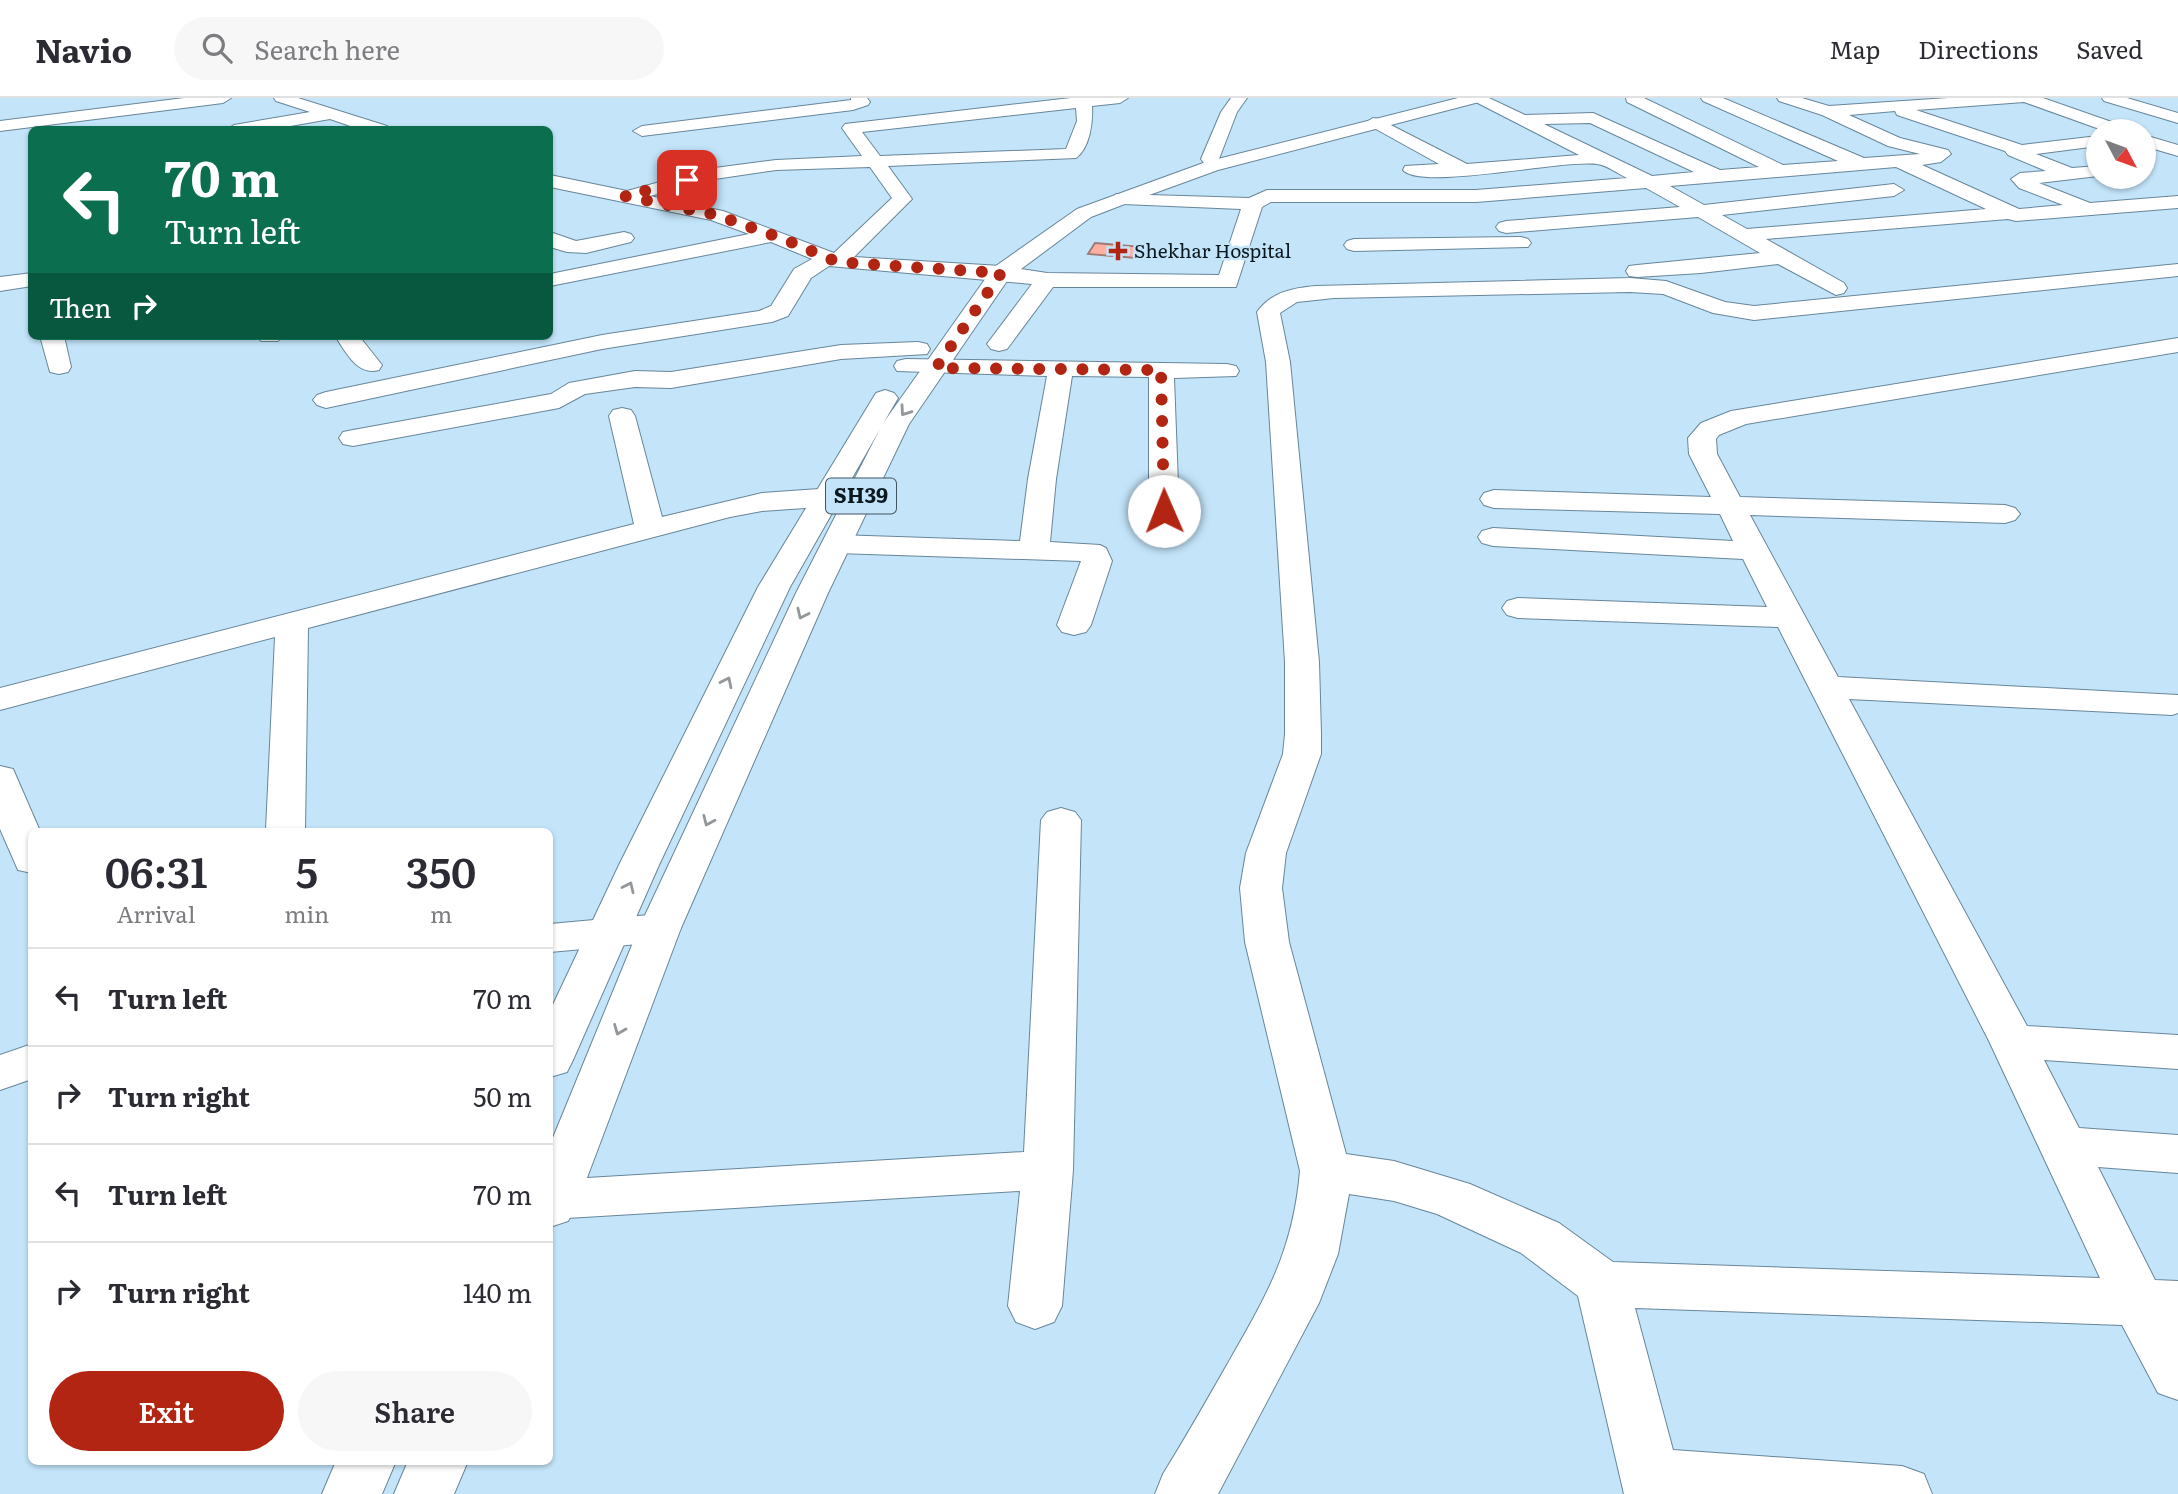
<!DOCTYPE html>
<style>
body{margin:0;font-family:Literata,serif;background:#f7f7f7;color:#2b2b33;height:100vh;display:flex;flex-direction:column;font-size:26px;white-space:nowrap}
*{box-sizing:border-box;margin:0}
p{font-size:23px;color:#7c7c81}
.icon{flex:none;width:38px;height:38px;fill:none;stroke:currentColor;stroke-width:2;stroke-linecap:round;stroke-linejoin:round}
.map{position:relative;flex:1;overflow:hidden}
.drawer{position:absolute;left:28px;top:730px;width:525px;height:637px;display:flex;flex-direction:column;background:#fff;border-radius:10px;box-shadow:0 2px 5px #0004}
.drawer>*{flex:none}
.banner{position:absolute;left:28px;top:28px;width:525px;height:214px;border-radius:10px;box-shadow:0 2px 5px #0004;background:#0b6e4f;color:#fff;overflow:hidden}
.needle{width:46px;rotate:131deg}
.buttons{position:absolute;left:2086px;top:21px;display:grid;gap:14px}
.buttons a{display:grid;place-items:center;width:70px;height:70px;border-radius:50%;background:#fff;box-shadow:0 2px 5px #0004;font-size:35px}
.pin{position:absolute;display:grid;place-items:center;width:60px;height:60px;color:#fff;margin:-30px;border-radius:14px;box-shadow:0 4px 10px #0006}
.me{position:absolute;width:77px;margin:-38px;rotate:359deg;stroke-linejoin:round;filter:drop-shadow(0 0 5px #0008)}
.turn{display:flex;align-items:center;gap:24px;height:147px;padding:0 21px;font-size:32px}
.turn .icon{width:91px;height:91px;stroke-width:2.5}
.turn b{display:block;font-size:49px;line-height:60px}
.then{display:flex;align-items:center;height:66px;padding:0 21px;background:#0003;gap:14px;font-size:26px}
.eta{display:flex;justify-content:space-evenly;align-items:center;height:119px;text-align:center}
.eta b{font-size:42px;font-weight:600;line-height:49px}
.button{display:flex;gap:14px;margin-top:auto;padding:14px 21px}
.button a{flex:1;height:80px;border-radius:42px;background:#b22512;color:#fff;font-size:28px;font-weight:600;line-height:80px;text-align:center}
.button a+a{background:#f7f7f7;color:#2b2b33}
ul{padding:0;list-style:none}
li{display:flex;align-items:center;gap:21px;height:98px;padding:0 21px;border-top:2px solid #e1e1e2}
li div{flex:1}
li b{display:block;font-size:26px}
li em{font-style:normal}
header{display:flex;align-items:center;gap:42px;box-sizing:border-box;height:98px;padding:0 35px;background:#fff;border-bottom:2px solid #e1e1e2}
header strong{font-size:33px}
nav{display:flex;gap:38px;margin-inline-start:auto;font-size:24px}
.search{width:490px;height:63px;background:#f7f7f7;display:flex;align-items:center;gap:18px;box-sizing:border-box;padding:0 24px;border-radius:38px;color:#7c7c81;font-size:26px}
.map>svg:first-child{display:block}
.building{fill:#ffb0a1;stroke:#9f7b75;stroke-width:2}
.lines{fill:none;stroke-linecap:round;stroke-linejoin:round}
.minor-casing{stroke:#678699;stroke-width:2}
.primary-casing{stroke:#678699;stroke-width:2}
.minor{fill:#fff;fill-rule:evenodd}
.primary{fill:#fff;fill-rule:evenodd}
.oneway{stroke:#92979a}
.route{stroke:#b22512;stroke-width:12;stroke-dasharray:0 21.6}
.poi-dot{fill:#b22512;stroke:#c3e4f9;stroke-width:2.5}
.labels{text-anchor:middle;stroke-width:5;stroke-linejoin:round;paint-order:stroke}
.far-poi-label{font-size:19px;fill:#0c181f;stroke:#c3e4f9;text-anchor:start}
.shield{fill:#c3e4f9;stroke:#435560;stroke-width:2}
.shield-label{font-size:21px;font-weight:bold;fill:#0c181f}
</style>
<header>
<strong>Navio</strong>
<div class="search"><svg class="icon" aria-label="search" viewBox="0 0 24 24"><circle cx="10" cy="10" r="6"/><path d="M15 15l6 6"/></svg>Search here</div>
<nav><a>Map</a><a>Directions</a><a>Saved</a></nav>
</header>
<div class="map">
<svg width="2178" height="1396" viewBox="0 0 2178 1396">
<rect width="100%" height="100%" fill="#c3e4f9"/>
<path class="building" d="M1095,145L1143,149L1136,160L1088,156Z"/>
<g class="lines">
<defs>
<path id="minor" d="M184,0H231L223,5L0,33V23Z
M274,0H298L387,28L389,32H362L330,21L268,32H226L234,27L310,14L276,3Z
M851,0H867L870,4L868,7L853,12L642,38L633,33L642,28L851,2Z
M1071,0H1128L1120,5L1092,8C1093,24 1090,50 1076,60L888,68L912,101L854,159L1001,168L1047,175L1219,177L1241,111L1123,106L1113,100L1116,96L1249,100L1267,92H1476L1627,80C1618,76 1607,67 1597,66C1564,61 1420,93 1403,72L1405,68L1439,66L1365,25L1373,20L1379,21L1467,66L1579,57L1468,0H1489L1525,17L1593,15L1720,72L1759,69L1627,4L1626,0H1644L1783,67L1838,63L1703,3L1701,0H1723L1864,60L1920,56L1888,48L1822,17L1779,3L1777,0H1802L1829,8L1948,0H2043L2126,29L2129,33H2105L2024,4L1916,12L2022,47L2098,38V48L2036,56L2072,70L2098,68V78L2039,85L2090,105L2178,98V110L2016,123L2008,121L1766,141L1844,185L1847,190L1844,195L1836,197L1778,166L1701,175L1637,179L1629,178L1626,173L1629,168L1637,167L1760,155L1698,119L1506,135L1499,133L1496,129L1499,125L1506,123L1680,109L1646,90L1476,104H1271L1262,109L1236,189H1053L1007,251L999,253L991,251L987,246L1032,186L829,168L811,180L788,218L772,224L602,251L326,310L317,307L313,302L317,297L326,294L602,237L759,213L771,208L794,171L812,161L771,144L550,188V176L749,136L711,122L550,89V77L627,93L707,71L776,62L862,58L842,30L845,26ZM1076,10L1077,23L1066,51L880,58L862,34ZM1895,13L1897,17L2005,53L2008,57L2046,73L2020,75L2011,81L2019,90L2063,107L2019,111L1922,67L1941,64L1951,56L1948,52L1900,40L1849,17ZM1590,25L1694,74L1652,78L1544,26ZM870,69L892,100L834,155L723,113L650,98L708,82L776,72ZM1896,69L1986,111L1747,131L1722,117L1894,98L1904,92L1894,86L1704,107L1670,88Z
M1231,0H1247L1237,14L1219,61L1210,66L1204,65L1201,61L1221,14Z
M2102,0H2127L2178,15V25L2104,3Z
M2144,37L2178,47V58L2144,48Z
M550,134L576,143L624,134L631,136L634,140L631,144L586,155L567,154L550,149Z
M1521,139L1528,141L1531,145L1528,149L1354,153L1347,151L1344,147L1347,143L1354,141Z
M2178,166V178L1754,222L1713,215L1663,196L1630,194L1334,200L1297,204L1280,215L1290,264L1319,564L1321,636V656L1286,755L1282,790L1289,844L1346,1056L1394,1063L1470,1086L1559,1125L1613,1164L2100,1180L1989,943L1778,529L1518,520L1507,517L1502,510L1507,503L1518,500L1767,509L1743,461L1493,448L1482,445L1478,439L1482,433L1493,430L1733,443L1720,416L1494,410L1484,407L1480,401L1484,395L1494,392L1711,399L1689,356L1688,340L1701,325L1731,313L2178,240V254L1746,326L1719,337L1716,341L1717,356L1740,399L2005,407L2015,410L2020,416L2015,422L2005,425L1750,417L1838,579L2178,597V615L2172,617L1849,601L2027,928L2178,937V971L2044,962L2079,1030L2178,1037V1075L2098,1069L2155,1182L2178,1183V1302L2158,1295L2122,1227L1635,1210L1673,1352L1902,1368L1924,1376L1932,1396H1624L1578,1198L1521,1155L1437,1116L1394,1103L1349,1096L1338,1156L1319,1205L1218,1396H1155L1163,1376C1186,1339 1207,1302 1228,1265C1267,1197 1293,1153 1300,1073L1245,844L1240,790L1246,755L1283,656L1285,636V564L1266,264L1257,214C1271,194 1293,190 1316,188L1630,180L1666,183L1725,204L1754,208Z
M32,175V188L0,193V179Z
M40,238H64L71,269L68,274L59,276L50,274Z
M257,238H282L278,243H261Z
M335,238H359L382,267L379,272C357,278 346,254 335,238Z
M918,244L927,246L930,251L927,256L841,261L671,290L635,289L585,296L559,310L353,348L343,346L339,340L343,334L353,332L551,296L569,285L635,273L671,274L841,247Z
M906,261L1227,266L1236,268L1239,273L1236,278L1174,280L1179,413L1174,419L1164,422L1154,419L1149,413V279L1072,278L1056,381L1050,444L1100,447L1106,450L1112,463L1091,527L1086,534L1074,537L1062,534L1057,527L1081,463L837,455L826,452L822,446L826,440L837,437L1020,443L1028,381L1047,278L897,273L894,268L897,263Z
M622,310L631,312L635,318L662,419L762,395L862,388L872,391L876,397L872,403L862,406L762,413L730,419L308,530L305,733L266,732L275,539L0,612V590L634,426L609,318L613,312Z
M0,668L13,671L40,733H32V775L18,772L0,731Z
M1061,710L1075,714L1081,722L1073,1072L1062,1208L1054,1224L1035,1231L1016,1224L1008,1208L1020,1093L550,1121V1083L553,1082L1024,1054L1041,722L1047,714Z
M660,816L675,820L681,830L675,840L660,844L550,854V826Z
M32,946V981L0,992V957Z"/>
<path id="primary" d="M1458,0H1485L1483,3L1218,72L1130,104L1091,119L1009,180L909,326L828,495L681,830L576,1109L568,1123L550,1129V1047L639,830L796,495L880,331L790,489L659,767L573,962L567,974L550,979V913L619,767L758,489L876,295L885,292L894,295L898,300L884,324L993,170L1077,111L1206,64Z
M336,1363H396L382,1396H322Z
M408,1363H468L454,1396H394Z"/>
</defs>
<use href="#minor" class="minor-casing"/>
<use href="#primary" class="primary-casing"/>
<use href="#minor" class="minor"/>
<use href="#primary" class="primary"/>
</g>
<defs><path id="oneway-chevron" d="M-2-3.5L2.5 0L-2 3.5" fill="none" stroke-width="1.6" stroke-linecap="round" stroke-linejoin="round" transform="scale(1.75)"/></defs>
<g class="oneway">
<use href="#oneway-chevron" transform="translate(905 313) rotate(125)"/>
<use href="#oneway-chevron" transform="translate(802 516) rotate(115)"/>
<use href="#oneway-chevron" transform="translate(727 584) rotate(-64)"/>
<use href="#oneway-chevron" transform="translate(708 723) rotate(114)"/>
<use href="#oneway-chevron" transform="translate(629 789) rotate(-65)"/>
<use href="#oneway-chevron" transform="translate(619 932) rotate(112)"/>
</g>
<g class="lines">
<path class="route" d="M687,82L625,98L716,117L786,142L837,164L1001,175L936,270L1161,272L1164,413"/>
</g>
<path class="poi-dot" d="M1114.5 142.5h7v7h7v7h-7v7h-7v-7h-7v-7h7z"/>
<g class="labels">
<g class="far-poi-label">
<text x="1134" y="160">Shekhar Hospital</text>
</g>
<rect class="shield" x="826" y="380.5" width="70" height="35" rx="5"/>
<g class="shield-label">
<text x="861" y="405">SH39</text>
</g>
</g>
</svg>
<div class="buttons">
<a><svg class="needle" viewBox="-14 -14 28 28"><path d="M0-13l5 13h-10z" fill="#e53935"/><path d="M0 13l5-13h-10z" fill="#7c7c81"/></svg></a>
</div>
<div class="pin" style="left:687px;top:82px;background:#d93025"><svg class="icon" aria-label="arrive" viewBox="0 0 24 24"><path d="M6 21V4h12l-3 4 3 4H6"/></svg></div>
<svg class="me" style="left:1164px;top:413px" viewBox="-20 -20 40 40"><circle r="19" fill="#fff"/><path d="M0-13L10 11 0 6-10 11z" fill="#b22512"/></svg>
<div class="banner">
<div class="turn"><svg class="icon" aria-label="left" viewBox="0 0 24 24"><path d="M17 20v-9H6M10 6l-5 5 5 5"/></svg><div><b>70 m</b>Turn left</div></div>
<div class="then">Then<svg class="icon" aria-label="right" viewBox="0 0 24 24"><path d="M7 20v-9h11M14 6l5 5-5 5"/></svg></div>
</div>
<section class="drawer">
<div class="eta">
<div><b>06:31</b><p>Arrival</p></div>
<div><b>5</b><p>min</p></div>
<div><b>350</b><p>m</p></div>
</div>
<ul>
<li><svg class="icon" aria-label="left" viewBox="0 0 24 24"><path d="M17 20v-9H6M10 6l-5 5 5 5"/></svg><div><b>Turn left</b></div><em>70 m</em></li>
<li><svg class="icon" aria-label="right" viewBox="0 0 24 24"><path d="M7 20v-9h11M14 6l5 5-5 5"/></svg><div><b>Turn right</b></div><em>50 m</em></li>
<li><svg class="icon" aria-label="left" viewBox="0 0 24 24"><path d="M17 20v-9H6M10 6l-5 5 5 5"/></svg><div><b>Turn left</b></div><em>70 m</em></li>
<li><svg class="icon" aria-label="right" viewBox="0 0 24 24"><path d="M7 20v-9h11M14 6l5 5-5 5"/></svg><div><b>Turn right</b></div><em>140 m</em></li>
</ul>
<div class="button"><a>Exit</a><a>Share</a></div>
</section>
</div>
